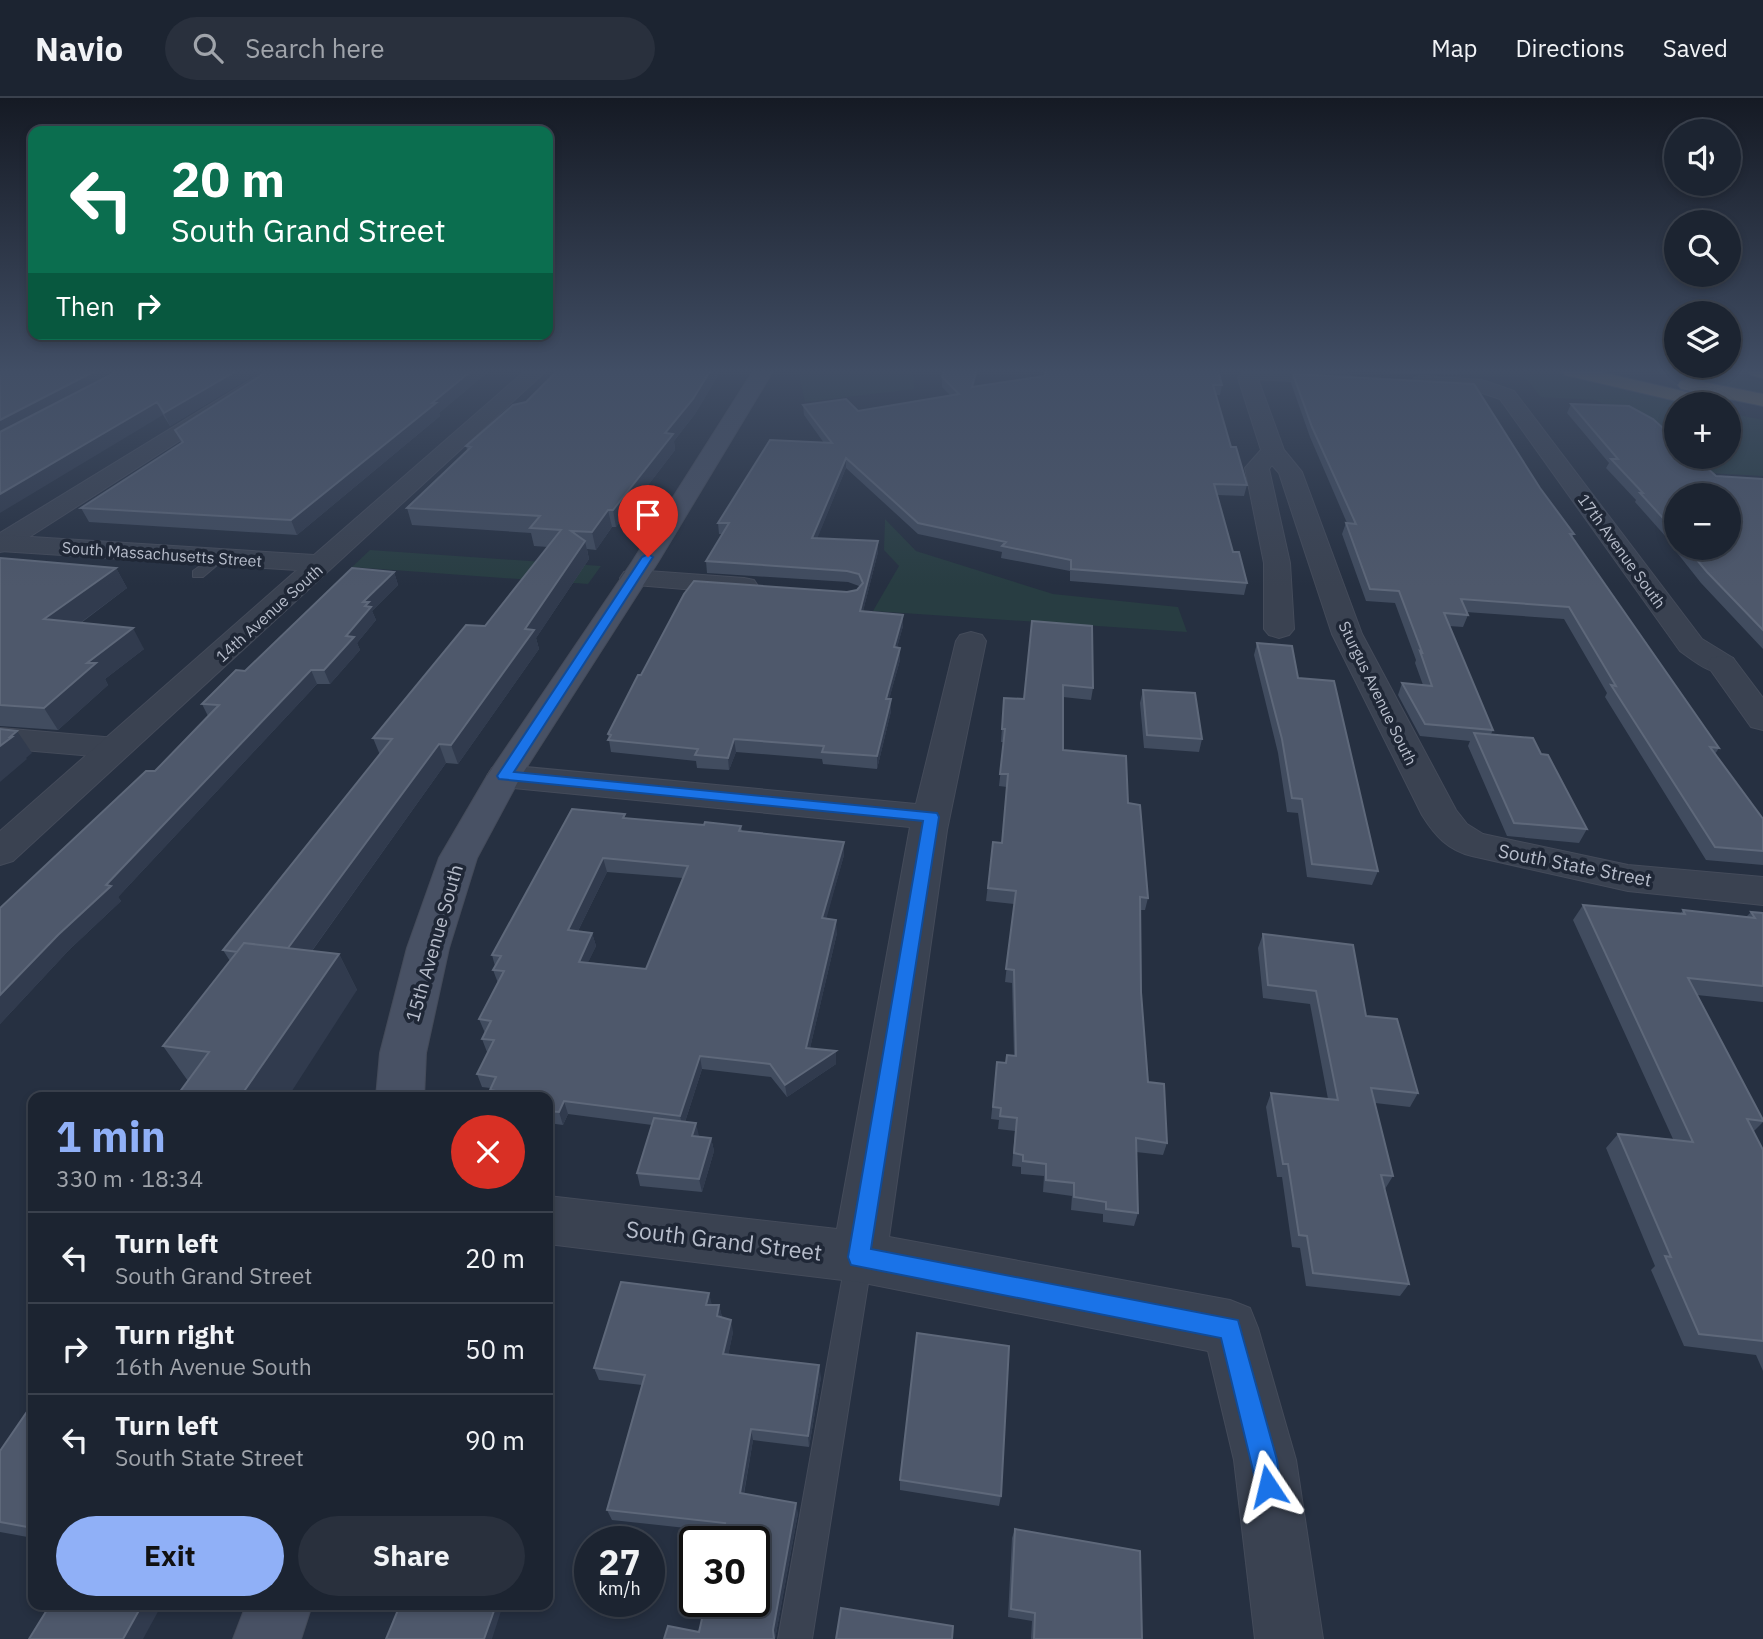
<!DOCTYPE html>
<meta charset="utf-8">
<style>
body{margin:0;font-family:"IBM Plex Sans",sans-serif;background:#29303d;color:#f1f3f6;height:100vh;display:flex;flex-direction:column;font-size:26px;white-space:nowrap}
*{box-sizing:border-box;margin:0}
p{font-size:23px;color:#a0a4ab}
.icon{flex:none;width:38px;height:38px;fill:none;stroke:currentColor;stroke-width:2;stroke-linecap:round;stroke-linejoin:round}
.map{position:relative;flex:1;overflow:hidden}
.panel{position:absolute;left:28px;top:994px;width:525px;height:518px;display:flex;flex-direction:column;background:#1c2431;border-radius:14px;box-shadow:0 4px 10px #0003,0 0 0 2px #3a414d}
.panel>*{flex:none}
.hud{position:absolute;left:28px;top:28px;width:525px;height:214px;border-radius:14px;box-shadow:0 4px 10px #0003,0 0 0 2px #3a414d;background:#0b6e4f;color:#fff;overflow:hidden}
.fabs{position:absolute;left:1664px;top:21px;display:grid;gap:14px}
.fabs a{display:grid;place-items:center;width:77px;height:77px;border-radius:50%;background:#1c2431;box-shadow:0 4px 10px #0003,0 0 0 2px #3a414d;font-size:35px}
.speed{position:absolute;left:574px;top:1428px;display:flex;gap:14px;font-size:35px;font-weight:700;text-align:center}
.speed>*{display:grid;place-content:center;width:91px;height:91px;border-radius:50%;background:#1c2431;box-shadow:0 4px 10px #0003,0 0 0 2px #3a414d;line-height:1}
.speed small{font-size:18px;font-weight:400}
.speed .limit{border:4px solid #111;border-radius:10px;background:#fff;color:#111}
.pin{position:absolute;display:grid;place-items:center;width:60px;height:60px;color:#fff;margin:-72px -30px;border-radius:50% 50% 50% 0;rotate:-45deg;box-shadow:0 0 7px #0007}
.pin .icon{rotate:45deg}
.me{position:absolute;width:77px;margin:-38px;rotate:350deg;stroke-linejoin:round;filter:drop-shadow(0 0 5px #0008)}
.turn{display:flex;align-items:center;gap:24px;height:147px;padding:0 28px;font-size:32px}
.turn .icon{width:91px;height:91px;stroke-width:2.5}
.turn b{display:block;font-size:49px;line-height:60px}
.then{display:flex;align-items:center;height:66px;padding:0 28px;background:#0003;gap:14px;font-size:26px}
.round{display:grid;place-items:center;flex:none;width:74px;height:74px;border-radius:37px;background:#29303d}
.head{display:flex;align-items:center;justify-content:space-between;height:119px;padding:0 28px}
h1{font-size:42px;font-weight:700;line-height:52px;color:#90b0f7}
.action{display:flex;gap:14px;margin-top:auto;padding:14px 28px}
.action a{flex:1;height:80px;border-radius:42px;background:#90b0f7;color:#111;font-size:28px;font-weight:700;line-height:80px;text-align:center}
.action a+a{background:#29303d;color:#f1f3f6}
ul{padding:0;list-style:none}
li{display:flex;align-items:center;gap:21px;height:91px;padding:0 28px;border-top:2px solid #3a414d}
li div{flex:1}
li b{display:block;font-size:26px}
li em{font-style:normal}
header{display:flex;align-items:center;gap:42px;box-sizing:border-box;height:98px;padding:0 35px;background:#1c2431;border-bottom:2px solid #3a414d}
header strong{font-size:33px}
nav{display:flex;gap:38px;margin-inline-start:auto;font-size:24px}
.search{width:490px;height:63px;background:#29303d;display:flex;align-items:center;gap:18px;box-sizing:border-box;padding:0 24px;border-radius:38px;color:#a0a4ab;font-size:26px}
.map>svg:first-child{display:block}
.green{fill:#283d42}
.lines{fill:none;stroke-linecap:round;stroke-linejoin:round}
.service-casing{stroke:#444b5a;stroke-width:2}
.minor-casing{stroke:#444b5a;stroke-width:2}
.tertiary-casing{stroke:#444b5a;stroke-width:2}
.secondary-casing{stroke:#444b5a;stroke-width:2}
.motorway-casing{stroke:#454d5b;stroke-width:2}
.service{fill:#3a4251;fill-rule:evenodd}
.minor{fill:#3a4251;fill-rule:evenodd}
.tertiary{fill:#3a4251;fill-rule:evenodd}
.secondary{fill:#485164;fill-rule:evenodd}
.motorway{fill:#776d57;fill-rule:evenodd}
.wall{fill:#414c5f;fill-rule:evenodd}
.shaded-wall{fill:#313b4e}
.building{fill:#4e586b;stroke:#5e687a;stroke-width:2;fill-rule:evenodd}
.route{fill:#1a73e8;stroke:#114b97;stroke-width:2}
.labels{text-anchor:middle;stroke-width:7;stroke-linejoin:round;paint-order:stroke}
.far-street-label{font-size:16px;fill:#b7bdcb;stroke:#1f2736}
.street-label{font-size:19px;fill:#b7bdcb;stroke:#1f2736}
.near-street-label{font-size:23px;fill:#b7bdcb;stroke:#1f2736}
</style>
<header>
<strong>Navio</strong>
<div class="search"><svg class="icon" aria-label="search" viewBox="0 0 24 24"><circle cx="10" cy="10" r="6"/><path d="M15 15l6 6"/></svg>Search here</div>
<nav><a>Map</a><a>Directions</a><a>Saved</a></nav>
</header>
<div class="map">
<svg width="1763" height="1541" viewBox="0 0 1763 1541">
<rect width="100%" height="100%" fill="#263041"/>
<path class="green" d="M798,273H913L914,291L805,304Z
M1460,273H1559L1691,306H1676V349L1596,302L1541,299L1525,280L1463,277Z
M1648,273H1705L1763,283V296Z
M1729,315L1763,322V378L1708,375L1690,359H1729Z
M885,421L916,453L1053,496L1178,509L1187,534L873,513L899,468L884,452Z
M370,452L601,468L588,486L352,469Z"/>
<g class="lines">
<defs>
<path id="service" d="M218,455L223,456V462L203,479H193V473Z
M859,1147L868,1151L872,1160L812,1541H778L846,1160L850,1151Z"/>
<path id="minor" d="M265,273H288L9,452L0,454V435Z
M1252,273L1344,274L1354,280L1344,286L1258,281L1284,352L1302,374L1362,536L1456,712L1467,726L1483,736L1628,767L1763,779V807L1628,793L1472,758C1448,752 1435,738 1422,717L1332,536L1279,375L1272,367L1269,371L1290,465L1294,531L1289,537L1279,540L1269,537L1264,531V465L1245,370L1261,352L1238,280L1241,276Z
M1421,278L1482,282L1514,293L1702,541L1733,560L1737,567L1733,574C1712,579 1697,565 1680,553L1500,301L1479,294L1414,288L1411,284L1414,280Z
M634,472L744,480L754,482L758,488L754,494L744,496L624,486L620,480L624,474Z
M971,534L982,537L986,543L947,732L889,1139L1230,1202L1250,1210L1258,1230L1296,1362L1323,1541H1255L1234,1362L1208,1253L859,1184L548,1146V1098L837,1131L910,729L504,689L492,686L487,678L492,670L504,667L916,706L956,543L960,537Z
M0,630L116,640L128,643L133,650L128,657L116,660L0,650Z"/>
<path id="tertiary" d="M525,273H546L13,763L0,767V733L297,472L0,453V437L314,457Z
M1722,558L1733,560L1763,600V632L1751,629L1707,567L1711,560Z"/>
<path id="secondary" d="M753,273H773L658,464L521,678L477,760L449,850L426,955L424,999H376L380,955L407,850L439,760L487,678L632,464Z
M246,1507H312L301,1541H233Z"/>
<path id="motorway" d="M1562,273H1596L1721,302L1724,306H1689L1565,277Z
M1748,273H1763V280L1751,277Z
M1688,281L1763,296V308L1681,291L1678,287L1681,283Z"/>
</defs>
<use href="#service" class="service-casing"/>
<use href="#minor" class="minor-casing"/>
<use href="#tertiary" class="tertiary-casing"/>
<use href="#secondary" class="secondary-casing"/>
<use href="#motorway" class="motorway-casing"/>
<use href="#service" class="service"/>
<use href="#minor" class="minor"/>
<use href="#tertiary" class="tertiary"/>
<use href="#secondary" class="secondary"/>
<use href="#motorway" class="motorway"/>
</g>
<path class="wall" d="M0,273H261L170,328L163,317Z
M268,273H489L439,315L440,318L297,437L89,424L81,410L181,345L175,332Z
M1348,273H1459L1457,277Z
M720,274L695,316L674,343L675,352L616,429H612L596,452L587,451L589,461L536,540L539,551L458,666L446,665L312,853L339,856L357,892L188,983L163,948L230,863L223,852L380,657L373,640L485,528L548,449L534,448L531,435L412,427L407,410L467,352L466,348Z
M1293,276L1540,390L1574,436L1572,439L1719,650L1715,656L1763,721V767L1706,762L1605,599L1607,595L1564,521L1466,514L1468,517L1463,529L1449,528L1493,632L1491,636L1541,656L1587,731L1579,745L1507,738L1468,648L1470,643L1420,638L1398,597L1402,585L1423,587L1415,565L1416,562L1395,505L1366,503L1342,436L1346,425H1347L1310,339L1291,285Z
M942,279L974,288L1222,287L1220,297H1216L1231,349L1247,387L1244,398L1217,397L1233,454L1247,485L1244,497L1070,483V473L1001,460L1002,454L918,436L846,370L817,440L878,454L863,513L903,517V528L897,549L900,562L889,601L891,613L877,671L823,666L822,661L736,654L729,672L697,670L696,663L611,654L608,636L641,577L847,494L857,492L860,489L859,488L848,484L707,475L706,463L722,436H719L718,425L824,345L804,317L803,307L858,313L951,298L942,289Z
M1571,306L1716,378L1763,381V551L1701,485L1667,442V440L1635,404L1636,402L1606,370L1609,365L1567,315ZM1676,397L1729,450H1676Z
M0,460L116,470L127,490L81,525L144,551L105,581L108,587L58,632L0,628Z
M394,474L398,487L372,513L376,522L357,545L360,552L330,586H317L118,799L121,803L69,852L0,926V810L155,673L208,618L202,606L245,573Z
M1032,523L1093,590L1091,602L1063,599V652L1128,705L1148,800L1145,812H1140L1141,894L1148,984L1167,1045L1163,1057L1136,1054L1138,1115L1134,1128L1103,1124V1116L1071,1112L1072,1098L1043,1094L1044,1078L1021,1076V1069L1012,1068L1015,1033L998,1031L999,1022L991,1021L997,964L1006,965L1014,958L1012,885L1005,884L1014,806L986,803L993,744L1002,745L1007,689L999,688L1004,644H1001L1004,600L1024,601Z
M1257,545L1298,580L1378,773L1372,787L1307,779L1298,715L1287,714L1278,655L1254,557Z
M1143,592L1202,641L1199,654L1144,650L1140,605Z
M626,720L704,727L741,728L742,733L844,744V757L826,820L837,835L810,950L836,966L787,999L771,979L702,971L685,1024L699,1038L711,1040L714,1053L702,1094L640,1088L637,1075L652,1027L568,1016L563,1027L548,1025V999H492L490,992V990L482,989L477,976L488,954H487L482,941L485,935L479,921L498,885L493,872L495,868L492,857ZM607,774L683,780L646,871L588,864L596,848L592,835L578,833Z
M1583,807L1680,816L1683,812L1746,819L1751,814L1763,815V904L1697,897L1763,1022V1024L1753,1034L1763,1052V1273L1756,1257L1684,1248L1651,1172L1655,1168L1606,1050L1618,1036L1673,1041L1573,822Z
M1263,836L1366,918L1418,995L1410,1009L1375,1005L1393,1078L1385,1091L1409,1186L1400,1198L1306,1188L1300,1150L1292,1149L1282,1079H1277L1266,1009L1271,995L1328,1001L1310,906L1263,900L1258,850Z
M712,1207H719L722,1219L733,1234L728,1257L821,1279L809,1349L753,1342L744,1396L798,1415L775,1541H664L699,1534L723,1434L612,1422L607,1412L642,1287L599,1282L594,1270Z
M33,1305V1440L0,1434V1353Z
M900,1382L1001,1398L999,1408L900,1392Z
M1015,1431L1142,1541H1031L1032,1523L1008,1519L1012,1440Z"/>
<path class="shaded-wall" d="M95,273H124L0,339V322Z
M236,273H261L170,328L164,315Z
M471,273H489L439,315L440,318L297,437L291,422Z
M710,273H720V274L695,316L674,343L675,352L616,429L613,412L665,335Z
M976,273H978L971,298L972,289Z
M157,304L163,317L0,415V396Z
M846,360V370L813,451L812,440Z
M608,412L612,429L596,452L592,434Z
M585,443L589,461L536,540L539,551L458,666L451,647L525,531Z
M878,443V454L860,525V513Z
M116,470L127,490L57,542L44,521Z
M394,474L398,487L372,513L376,522L357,545L360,552L330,586L324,572L346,538L363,504Z
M903,517V528L894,561V549Z
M133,530L144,551L105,581L108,587L58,632L44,610L87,565Z
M900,550V562L886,613V601Z
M311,572L317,586L118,799L121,803L69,852L0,926V897Z
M891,601V613L877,671V658Z
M17,633L32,655L26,660L27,661L0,684V648Z
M734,641L736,654L729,672L728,660Z
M439,646L446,665L293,879L281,859Z
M844,744V757L823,833L822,820Z
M603,760L607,774L572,845L568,832Z
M836,822L837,835L807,963L806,950Z
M592,835L596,848L582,877L579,864Z
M339,856L357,892L288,999H240Z
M836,953V966L787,999L785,987Z
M700,958L702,971L683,1030L680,1018Z
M564,1003L568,1016L563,1027L559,1014Z
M696,1025L699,1038H692Z
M711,1040L714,1053L702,1094L699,1081Z
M709,1195L712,1207H706Z
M719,1207L722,1219L717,1218Z
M731,1222L733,1234L726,1268L723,1256Z
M819,1267L821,1279L809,1349L808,1338Z
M751,1331L753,1342L742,1405L740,1395Z
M796,1405L798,1415L775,1541H774L773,1532Z
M142,1507H154L160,1510L143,1541H123Z
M496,1507H503L492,1541H484Z"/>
<path class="building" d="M0,273H95L0,322Z
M118,273H236L164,315L157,304L0,396V334Z
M268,273H471L432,305H436L291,422L81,410L183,344L175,332Z
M557,273H710L693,301L665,335L673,336L613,412H608L592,434L571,433L585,443L525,531L534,532L451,647L439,646L288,850L244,845L237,854L223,852L392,641L373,640L466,527L485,528L561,432L530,430L540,418L407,410L471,349L466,348L513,307L526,304Z
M944,273H976L972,289L1045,278V273H1218L1222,287H1213L1231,349H1236L1247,387L1214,386L1233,454H1239L1247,485L1071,471V462L1002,448L1006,444L918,425L846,360L812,440L878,443L860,513L903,517L894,549L900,550L886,601H891L877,658L822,654L824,648L734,641L728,660L695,657L698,651L608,642L611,637L608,636L638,577H641L684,496L694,483L847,494L857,492L863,485L859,476L847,473L706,463L729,425H718L770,342L832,345L803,307L846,301L858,313L959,296L942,279Z
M1293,276L1474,286L1540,390L1574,436H1570L1719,650L1710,649L1763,721V753L1715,749L1611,587L1616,588L1569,509L1461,501L1468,517L1444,515L1493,632L1425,626L1402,585L1432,588L1420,553L1422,554L1399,493L1370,491L1346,425L1356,426L1312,329Z
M1571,306L1629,308L1653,321L1676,342V359H1695L1716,378L1763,381V532L1707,474L1687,450H1729V397H1676V437L1672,432H1674L1640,395H1643L1611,361H1618Z
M0,460L116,470L44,521L133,530L87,565H96L44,610L0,607Z
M352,470L394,474L363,504H369L365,508L371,509L346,538L354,539L324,572H311L106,787L111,788L58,837L0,897V810L146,673H155L219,607L202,606L236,572L245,573Z
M1032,523L1092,528L1093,590L1063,587V652L1126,658L1128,705L1140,707L1148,800L1140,799L1141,894L1148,984L1164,986L1167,1045L1136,1040L1138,1115L1106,1111V1104L1074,1099V1085L1046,1082V1066L1023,1063V1057L1014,1055L1017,1020L1000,1018L1001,1010L993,1009L997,964L1006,965L1007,957L1016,958L1014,872L1006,871L1016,793L988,790L993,744L1002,745L1008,676H1000L1005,631H1002L1004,600L1024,601Z
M1257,545L1292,548L1298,580L1334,583L1378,773L1312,766L1302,701L1292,700L1282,641Z
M1143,592L1195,595L1202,641L1147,637Z
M0,631L17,633L10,639H12L0,648Z
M1474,635L1533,640L1541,656L1548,657L1587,731L1514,725Z
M572,711L625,716L623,720L704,727L705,724L741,728L739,733L844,744L822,820L836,822L806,950L836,953L785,987L770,966L700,958L680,1018L564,1003L559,1014L548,1013V999H506L508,995L490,992L496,979L477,976L494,942L482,941L491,923L479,921L504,873L493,872L501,858L492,857ZM603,760L688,768L646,871L579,864L592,835L568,832Z
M1583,807L1685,816L1683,812L1755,820L1751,814L1763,815V888L1688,880L1763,1022V1023L1747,1021L1763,1052V1243L1699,1236L1665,1158L1671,1159L1618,1036L1693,1044Z
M1263,836L1353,847L1366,918L1397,921L1418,995L1371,990L1393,1078L1381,1077L1409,1186L1313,1175L1307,1138L1299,1137L1288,1066H1283L1271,995L1338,1002L1316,893L1268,887Z
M244,845L339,856L240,999H176L209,954L163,948Z
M654,1020L696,1025L692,1038L711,1040L699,1081L637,1075Z
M621,1184L709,1195L706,1207H719L717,1218L731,1222L723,1256L819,1267L808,1338L751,1331L740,1395L796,1405L773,1532L774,1541H664L668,1528L699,1534L706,1503H754V1444H721L725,1425L607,1412L645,1277L594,1270Z
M917,1235L1009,1248L1001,1398L900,1382Z
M33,1305V1430L0,1424V1353Z
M1015,1431L1140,1453L1142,1541H1034L1035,1515L1011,1511Z
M50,1507H142L123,1541H29Z
M400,1507H496L484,1541H386Z
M841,1510L953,1528L952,1541H836Z"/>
<linearGradient id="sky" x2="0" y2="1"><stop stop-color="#151a24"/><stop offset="0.56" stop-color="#414e65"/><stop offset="1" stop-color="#414e65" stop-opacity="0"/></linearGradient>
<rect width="1763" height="488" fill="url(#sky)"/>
<path class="route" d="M648,456L653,459L514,674L937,715L939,719L871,1151L1238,1222L1277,1362L1281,1388L1277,1397L1268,1401L1259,1397L1221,1240L851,1167L848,1159L923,723L499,681L497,678L642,459Z"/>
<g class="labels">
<g class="far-street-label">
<text transform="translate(1622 453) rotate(54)" y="6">17th Avenue South</text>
<text transform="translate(162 456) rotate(4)" y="6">South Massachusetts Street</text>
<text transform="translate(269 515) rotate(-42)" y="6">14th Avenue South</text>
<text transform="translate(1378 595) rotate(64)" y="6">Sturgus Avenue South</text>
</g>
<g class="street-label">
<text transform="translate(1575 767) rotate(11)" y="7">South State Street</text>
<text transform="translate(434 845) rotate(-74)" y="7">15th Avenue South</text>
</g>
<g class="near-street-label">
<text transform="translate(724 1143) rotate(7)" y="8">South Grand Street</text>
</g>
</g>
</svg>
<div class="fabs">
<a><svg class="icon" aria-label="sound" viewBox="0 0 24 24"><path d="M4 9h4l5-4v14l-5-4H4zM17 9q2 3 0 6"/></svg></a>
<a><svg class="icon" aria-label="search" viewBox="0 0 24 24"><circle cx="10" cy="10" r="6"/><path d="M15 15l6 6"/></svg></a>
<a><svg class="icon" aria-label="layers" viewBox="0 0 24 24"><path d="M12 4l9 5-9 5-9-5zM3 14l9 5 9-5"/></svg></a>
<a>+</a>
<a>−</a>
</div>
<div class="speed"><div>27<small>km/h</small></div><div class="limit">30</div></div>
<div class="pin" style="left:648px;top:459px;background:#d93025"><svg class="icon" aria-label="arrive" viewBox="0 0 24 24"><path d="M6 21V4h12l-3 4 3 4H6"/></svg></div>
<svg class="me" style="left:1268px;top:1388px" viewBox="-20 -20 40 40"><path d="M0-17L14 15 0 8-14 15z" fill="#1a73e8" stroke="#fff" stroke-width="4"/></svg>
<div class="hud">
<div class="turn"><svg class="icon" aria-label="left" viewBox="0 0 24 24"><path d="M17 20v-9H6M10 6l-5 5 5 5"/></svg><div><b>20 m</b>South Grand Street</div></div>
<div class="then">Then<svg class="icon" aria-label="right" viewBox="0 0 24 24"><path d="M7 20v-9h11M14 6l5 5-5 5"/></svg></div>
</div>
<section class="panel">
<div class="head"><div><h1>1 min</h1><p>330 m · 18:34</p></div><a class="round" style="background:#d93025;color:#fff"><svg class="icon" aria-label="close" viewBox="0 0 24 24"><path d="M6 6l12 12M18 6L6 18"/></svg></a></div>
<ul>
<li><svg class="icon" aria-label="left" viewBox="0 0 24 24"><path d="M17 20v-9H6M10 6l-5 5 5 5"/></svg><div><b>Turn left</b><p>South Grand Street</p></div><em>20 m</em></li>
<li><svg class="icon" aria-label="right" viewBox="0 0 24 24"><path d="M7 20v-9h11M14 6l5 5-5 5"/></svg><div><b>Turn right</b><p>16th Avenue South</p></div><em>50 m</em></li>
<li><svg class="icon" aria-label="left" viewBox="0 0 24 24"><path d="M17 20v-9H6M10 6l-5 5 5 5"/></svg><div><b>Turn left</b><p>South State Street</p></div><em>90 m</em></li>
</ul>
<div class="action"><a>Exit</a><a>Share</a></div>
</section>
</div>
